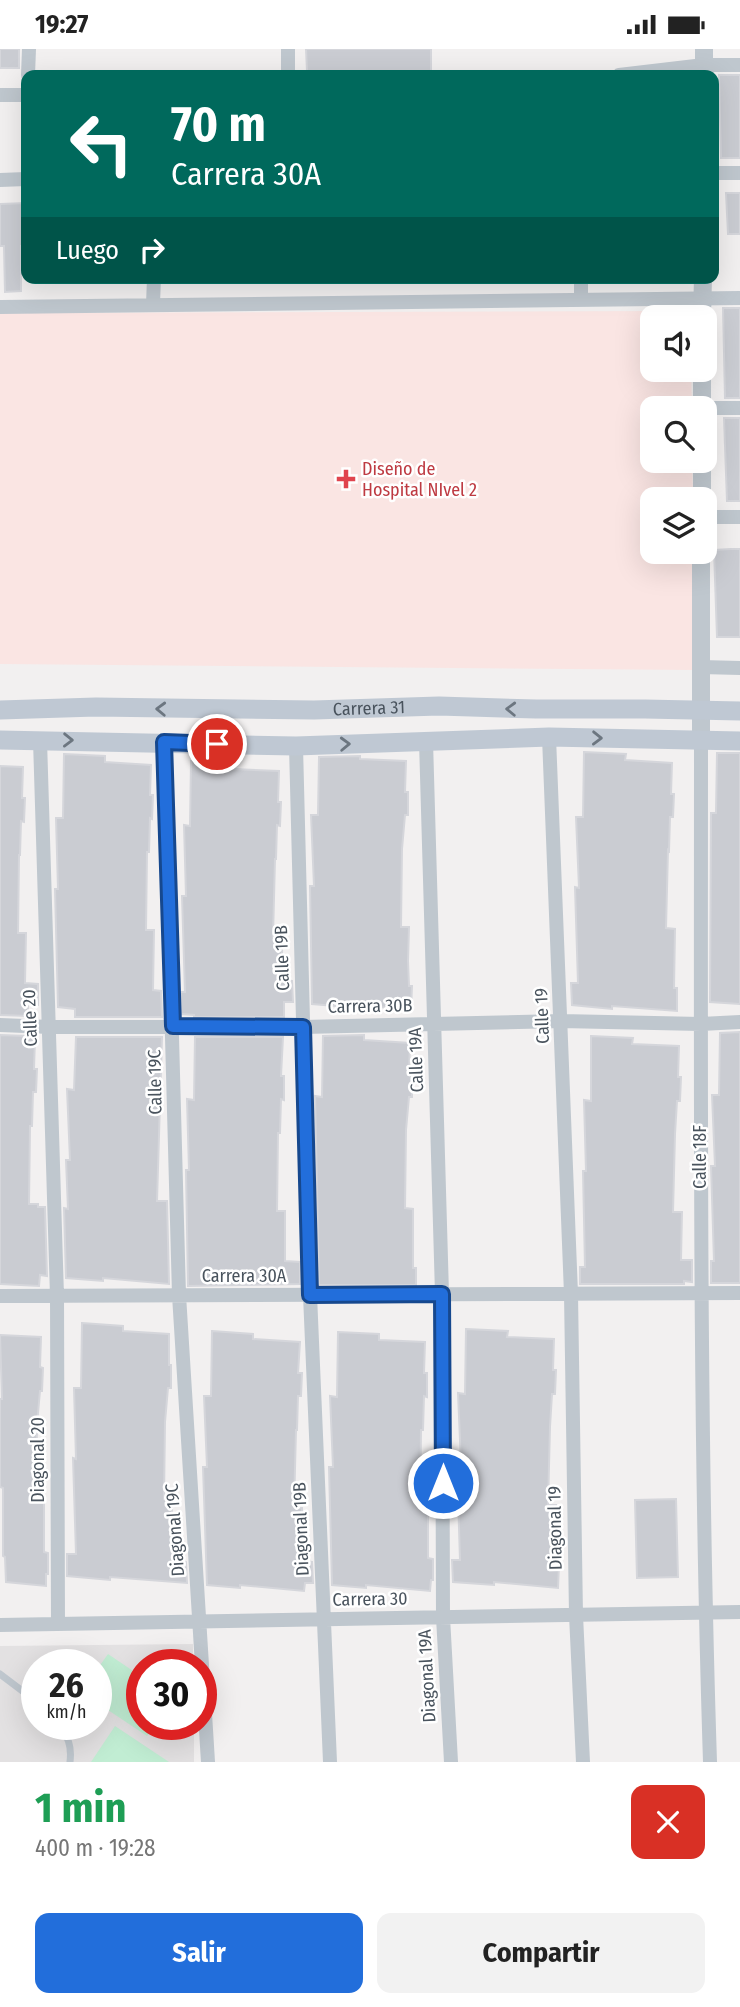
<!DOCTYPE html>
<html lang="es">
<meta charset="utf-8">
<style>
body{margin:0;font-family:"Fira Sans Condensed",sans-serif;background:#f2f2f2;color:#222;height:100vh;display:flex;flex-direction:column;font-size:26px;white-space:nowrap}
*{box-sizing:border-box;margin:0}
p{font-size:23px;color:#767676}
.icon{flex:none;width:38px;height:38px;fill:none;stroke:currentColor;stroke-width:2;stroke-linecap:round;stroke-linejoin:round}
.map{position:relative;height:1713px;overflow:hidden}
.side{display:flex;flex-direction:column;background:#fff;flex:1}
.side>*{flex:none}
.top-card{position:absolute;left:21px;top:21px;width:698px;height:214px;border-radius:14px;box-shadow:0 7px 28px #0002;background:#00695c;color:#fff;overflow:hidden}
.fabs{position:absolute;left:640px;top:256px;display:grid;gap:14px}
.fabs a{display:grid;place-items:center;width:77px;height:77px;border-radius:14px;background:#fff;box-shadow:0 7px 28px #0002;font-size:35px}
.speed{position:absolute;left:21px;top:1600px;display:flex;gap:14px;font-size:35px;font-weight:700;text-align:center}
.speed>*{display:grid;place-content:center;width:91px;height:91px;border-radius:50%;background:#fff;box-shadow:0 7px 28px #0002;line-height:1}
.speed small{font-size:18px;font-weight:400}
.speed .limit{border:10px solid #d22;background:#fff;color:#111}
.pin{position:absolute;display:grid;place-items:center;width:60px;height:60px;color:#fff;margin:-30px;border:4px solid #fff;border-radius:50%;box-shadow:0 2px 7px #0007}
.me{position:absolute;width:77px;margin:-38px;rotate:0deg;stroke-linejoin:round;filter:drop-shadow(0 0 5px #0008)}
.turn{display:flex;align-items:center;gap:24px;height:147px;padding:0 35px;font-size:32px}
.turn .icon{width:91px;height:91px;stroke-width:2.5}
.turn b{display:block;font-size:49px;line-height:60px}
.then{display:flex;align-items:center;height:66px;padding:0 35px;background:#0003;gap:14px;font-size:26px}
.round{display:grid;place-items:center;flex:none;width:74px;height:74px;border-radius:14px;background:#f2f2f2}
.overview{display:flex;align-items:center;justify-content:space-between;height:119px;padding:0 35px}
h1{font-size:42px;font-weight:700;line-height:52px;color:#1e9e55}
.cta{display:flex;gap:14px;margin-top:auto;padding:14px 35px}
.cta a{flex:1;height:80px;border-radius:14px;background:#226edb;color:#fff;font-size:28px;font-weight:700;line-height:80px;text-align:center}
.cta a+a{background:#f2f2f2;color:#222}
.status{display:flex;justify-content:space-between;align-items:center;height:49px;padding:0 35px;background:#fff;direction:ltr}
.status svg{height:19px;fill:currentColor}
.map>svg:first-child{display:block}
.education{fill:#e3e1e2;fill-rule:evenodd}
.medical{fill:#fae5e3}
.green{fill:#c1edd3}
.building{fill:#caccd2;stroke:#d5d6db;stroke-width:2}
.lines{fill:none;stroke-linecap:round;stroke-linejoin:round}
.service{stroke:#bfc7ce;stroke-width:7}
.minor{stroke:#bfc7ce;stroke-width:14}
.tertiary{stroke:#bfc7ce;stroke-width:18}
.secondary{stroke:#bfc8d3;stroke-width:19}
.oneway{stroke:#6c7680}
.route-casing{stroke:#16488e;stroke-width:18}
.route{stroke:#226edb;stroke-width:12}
.health-dot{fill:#e0444e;stroke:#fff;stroke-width:2.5}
.labels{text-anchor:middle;stroke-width:5;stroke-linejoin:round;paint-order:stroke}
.health-label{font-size:18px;fill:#be3a42;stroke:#fff;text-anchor:start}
.street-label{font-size:18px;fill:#49535d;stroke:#fff}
</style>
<div class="status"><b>19:27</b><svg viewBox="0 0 49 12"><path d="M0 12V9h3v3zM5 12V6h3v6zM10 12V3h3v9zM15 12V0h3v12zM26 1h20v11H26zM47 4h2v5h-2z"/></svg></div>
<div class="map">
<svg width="740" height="1713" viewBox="0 0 740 1713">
<rect width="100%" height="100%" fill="#f2f0f0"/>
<path class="education" d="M193,1595V1615H142V1675H194V1713H0V1597ZM37,1615H96V1675H37Z"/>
<path class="medical" d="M690,262V268H653V320H691L692,359H653V411H692L693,450H653V502H694L695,621L0,615V264Z"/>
<path class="green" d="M108,1605L142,1628V1675H156L147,1687L96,1653V1622Z
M115,1677L169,1713H91Z"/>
<path class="building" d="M0,0H19V19H0Z
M306,0H431V23L307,22Z
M719,26H740V109H721Z
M726,144H740V185H728Z
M26,154V197H21V242L5,243L4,197H0V155Z
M723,259H740V349H725Z
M724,369H740V452H727Z
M731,500H740V588H717L714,501Z
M584,703L626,705L625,711L672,714L671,745H674L673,768H670L669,802L668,801L666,879L675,880L674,939H677V962L612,957V960L572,956L571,934H578L575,838L579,839L576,768H583Z
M717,704H740V955L710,953L711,764H716Z
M64,705L105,707V713L151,716L150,746H153L152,770L150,769L149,803H147L146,881H154L153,941L161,942L162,968H75V960L58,958L55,840H58L56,769H63Z
M360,707V710L406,712L405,743H408V766H405L402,800L401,878H409L408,912L409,937H412L411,961L347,955V958L312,955L310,837H314L311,766H318L319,708Z
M191,712L233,714V720L279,722L278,753H281L280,777L277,776L276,810H275L273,888H282V931L292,932L293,953H284V968H194V966L181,965L180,943H185L182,847H186L184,776L190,777Z
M0,717L23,718L22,749H25L24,773L21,772L20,806H19L18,884H26L25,934L38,935V956L28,955V967L0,966Z
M740,983V1234H711V1212H714L711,1117H715L712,1046H719L720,984Z
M0,986L27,987V989H35L34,1020H37L36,1043H33L32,1077H30L29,1155H38V1158H45L47,1227L40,1226L39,1237L0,1235Z
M364,986V991L410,994L409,1024H412V1048H409L406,1081L405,1159L413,1160V1219H416V1236H319L315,1047L322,1048L323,987Z
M591,987L633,989L632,995L679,997L678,1028H681L680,1052H677L675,1085L673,1163H682L681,1211H692V1233L684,1232V1235H580V1218H585L583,1122H586L584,1051L591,1052Z
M76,988H162L157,1152H167L169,1235L103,1229V1232L66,1229L64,1159L68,1160L66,1111H70L67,1040L74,1041Z
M195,988H283L281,1027H284V1051L281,1050L280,1084H278L277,1162H285V1212L300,1213V1235L188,1237L186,1121H189L187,1050L194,1051Z
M82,1274L123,1277V1282L169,1285V1316H171V1339H168L165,1373L164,1450L172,1451V1510L186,1513L187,1534L110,1528V1531L67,1527V1505H76L73,1409L76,1410L74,1339H81Z
M466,1280L508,1282L507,1288L554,1290L553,1321H556L555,1345H552L550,1378L548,1456H556V1516H559L558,1539L494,1533V1536L453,1533L452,1511H460L457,1415H461L458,1344L465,1345Z
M212,1282L253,1285V1290L300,1293L298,1324H302L301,1347H298L297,1381H296L294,1458L302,1459V1512L312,1513L313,1534H305L304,1542L240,1536V1539L207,1536L203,1418H207L204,1347H211Z
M338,1283L379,1285V1291L425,1293L424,1324H427V1348L424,1347L423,1381H421L420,1459H428V1509L433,1510V1531H431L430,1542L366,1536V1539L332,1536L329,1418H333L330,1347L337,1348Z
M0,1286L41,1288L40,1318L43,1319L42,1342H40L37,1375L36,1453L44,1454V1503L48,1504V1525H46V1537L6,1533L5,1508L3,1507V1439L0,1438V1350H2Z
M676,1450L678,1528L637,1529L635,1451Z"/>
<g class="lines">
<path class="service" d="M0,1625L37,1653
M58,1675C68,1687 72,1697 70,1713"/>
<path class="minor" d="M288,0V26
M28,26L29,0
M619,26L704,16H740
M0,46H26
M714,124H740
M0,131L26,130
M581,251V229
M153,255L154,229
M0,258L740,249
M705,359H740
M705,468H740
M701,618L740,619
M549,688L571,1245L576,1566L583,1713
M40,691L57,1247L58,1575
M426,692L442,1245L443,1568L451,1713
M701,692C701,1032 699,1373 710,1713
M164,693L179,1246L208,1713
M296,697L310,1246L330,1713
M0,976L50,978H303L561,972L701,975L740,973
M0,1247L740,1244
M0,1576L740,1563"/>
<path class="tertiary" d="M704,0V26
M702,268L703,229
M702,359V320
M702,450V411
M701,692V502"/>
<g class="secondary">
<path id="s1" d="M0,661L96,658L314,661L439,657L536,660H645L740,662"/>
<path d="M0,691L296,697L549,688L740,692"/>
</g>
</g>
<defs><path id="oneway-chevron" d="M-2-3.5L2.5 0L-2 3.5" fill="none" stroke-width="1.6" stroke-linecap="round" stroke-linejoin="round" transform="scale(1.75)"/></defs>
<g class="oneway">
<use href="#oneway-chevron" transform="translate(161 660) rotate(-178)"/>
<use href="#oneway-chevron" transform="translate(511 660) rotate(-178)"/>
<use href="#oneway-chevron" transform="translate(597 689) rotate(1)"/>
<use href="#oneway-chevron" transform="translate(68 691) rotate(1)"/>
<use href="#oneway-chevron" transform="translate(345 695) rotate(-2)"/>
</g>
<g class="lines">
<defs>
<path id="route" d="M217,695L164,693L173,977L303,978L310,1246L442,1245L443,1434"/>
</defs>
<use href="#route" class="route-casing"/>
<use href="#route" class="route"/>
</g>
<path class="health-dot" d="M342.5 419.5h7v7h7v7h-7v7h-7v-7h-7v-7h7z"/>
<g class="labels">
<g class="health-label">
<text x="362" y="426">Diseño de<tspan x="362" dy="21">Hospital NIvel 2</tspan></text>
</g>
<g class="street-label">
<text dy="6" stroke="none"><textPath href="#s1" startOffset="369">Carrera 31</textPath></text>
<text transform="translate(282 909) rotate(-92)" y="6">Calle 19B</text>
<text transform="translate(370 957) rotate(-1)" y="6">Carrera 30B</text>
<text transform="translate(542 967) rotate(-92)" y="6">Calle 19</text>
<text transform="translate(30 969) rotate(-92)" y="6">Calle 20</text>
<text transform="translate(416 1011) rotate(-92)" y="6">Calle 19A</text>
<text transform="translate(155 1033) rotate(-91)" y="6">Calle 19C</text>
<text transform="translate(700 1108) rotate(-90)" y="6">Calle 18F</text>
<text x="244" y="1233">Carrera 30A</text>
<text transform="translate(38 1411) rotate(-90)" y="6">Diagonal 20</text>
<text transform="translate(555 1479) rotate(-91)" y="6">Diagonal 19</text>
<text transform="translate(301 1480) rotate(-92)" y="6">Diagonal 19B</text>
<text transform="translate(175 1481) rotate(-94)" y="6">Diagonal 19C</text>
<text transform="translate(370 1550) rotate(-1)" y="6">Carrera 30</text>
<text transform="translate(427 1627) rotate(-93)" y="6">Diagonal 19A</text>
</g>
</g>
</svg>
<div class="fabs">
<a><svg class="icon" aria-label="sound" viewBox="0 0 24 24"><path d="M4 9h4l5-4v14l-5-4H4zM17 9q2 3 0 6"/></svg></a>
<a><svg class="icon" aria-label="search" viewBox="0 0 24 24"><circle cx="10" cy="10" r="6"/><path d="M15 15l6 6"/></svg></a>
<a><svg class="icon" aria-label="layers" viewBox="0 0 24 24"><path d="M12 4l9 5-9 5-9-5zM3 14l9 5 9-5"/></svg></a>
</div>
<div class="speed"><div>26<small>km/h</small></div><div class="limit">30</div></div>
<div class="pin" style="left:217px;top:695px;background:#d93025"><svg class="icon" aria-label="arrive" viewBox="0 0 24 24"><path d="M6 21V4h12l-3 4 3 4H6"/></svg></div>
<svg class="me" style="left:443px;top:1434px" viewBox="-20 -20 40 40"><circle r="17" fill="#226edb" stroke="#fff" stroke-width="3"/><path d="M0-11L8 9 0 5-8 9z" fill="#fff"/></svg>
<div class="top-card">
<div class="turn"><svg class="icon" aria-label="left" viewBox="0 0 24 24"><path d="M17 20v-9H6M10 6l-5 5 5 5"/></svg><div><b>70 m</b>Carrera 30A</div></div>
<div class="then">Luego<svg class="icon" aria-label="right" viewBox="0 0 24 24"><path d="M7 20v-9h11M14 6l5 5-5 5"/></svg></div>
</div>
</div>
<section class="side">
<div class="overview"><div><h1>1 min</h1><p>400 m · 19:28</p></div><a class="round" style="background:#d93025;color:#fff"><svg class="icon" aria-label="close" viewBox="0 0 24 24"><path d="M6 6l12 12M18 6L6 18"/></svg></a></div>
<div class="cta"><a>Salir</a><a>Compartir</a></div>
</section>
